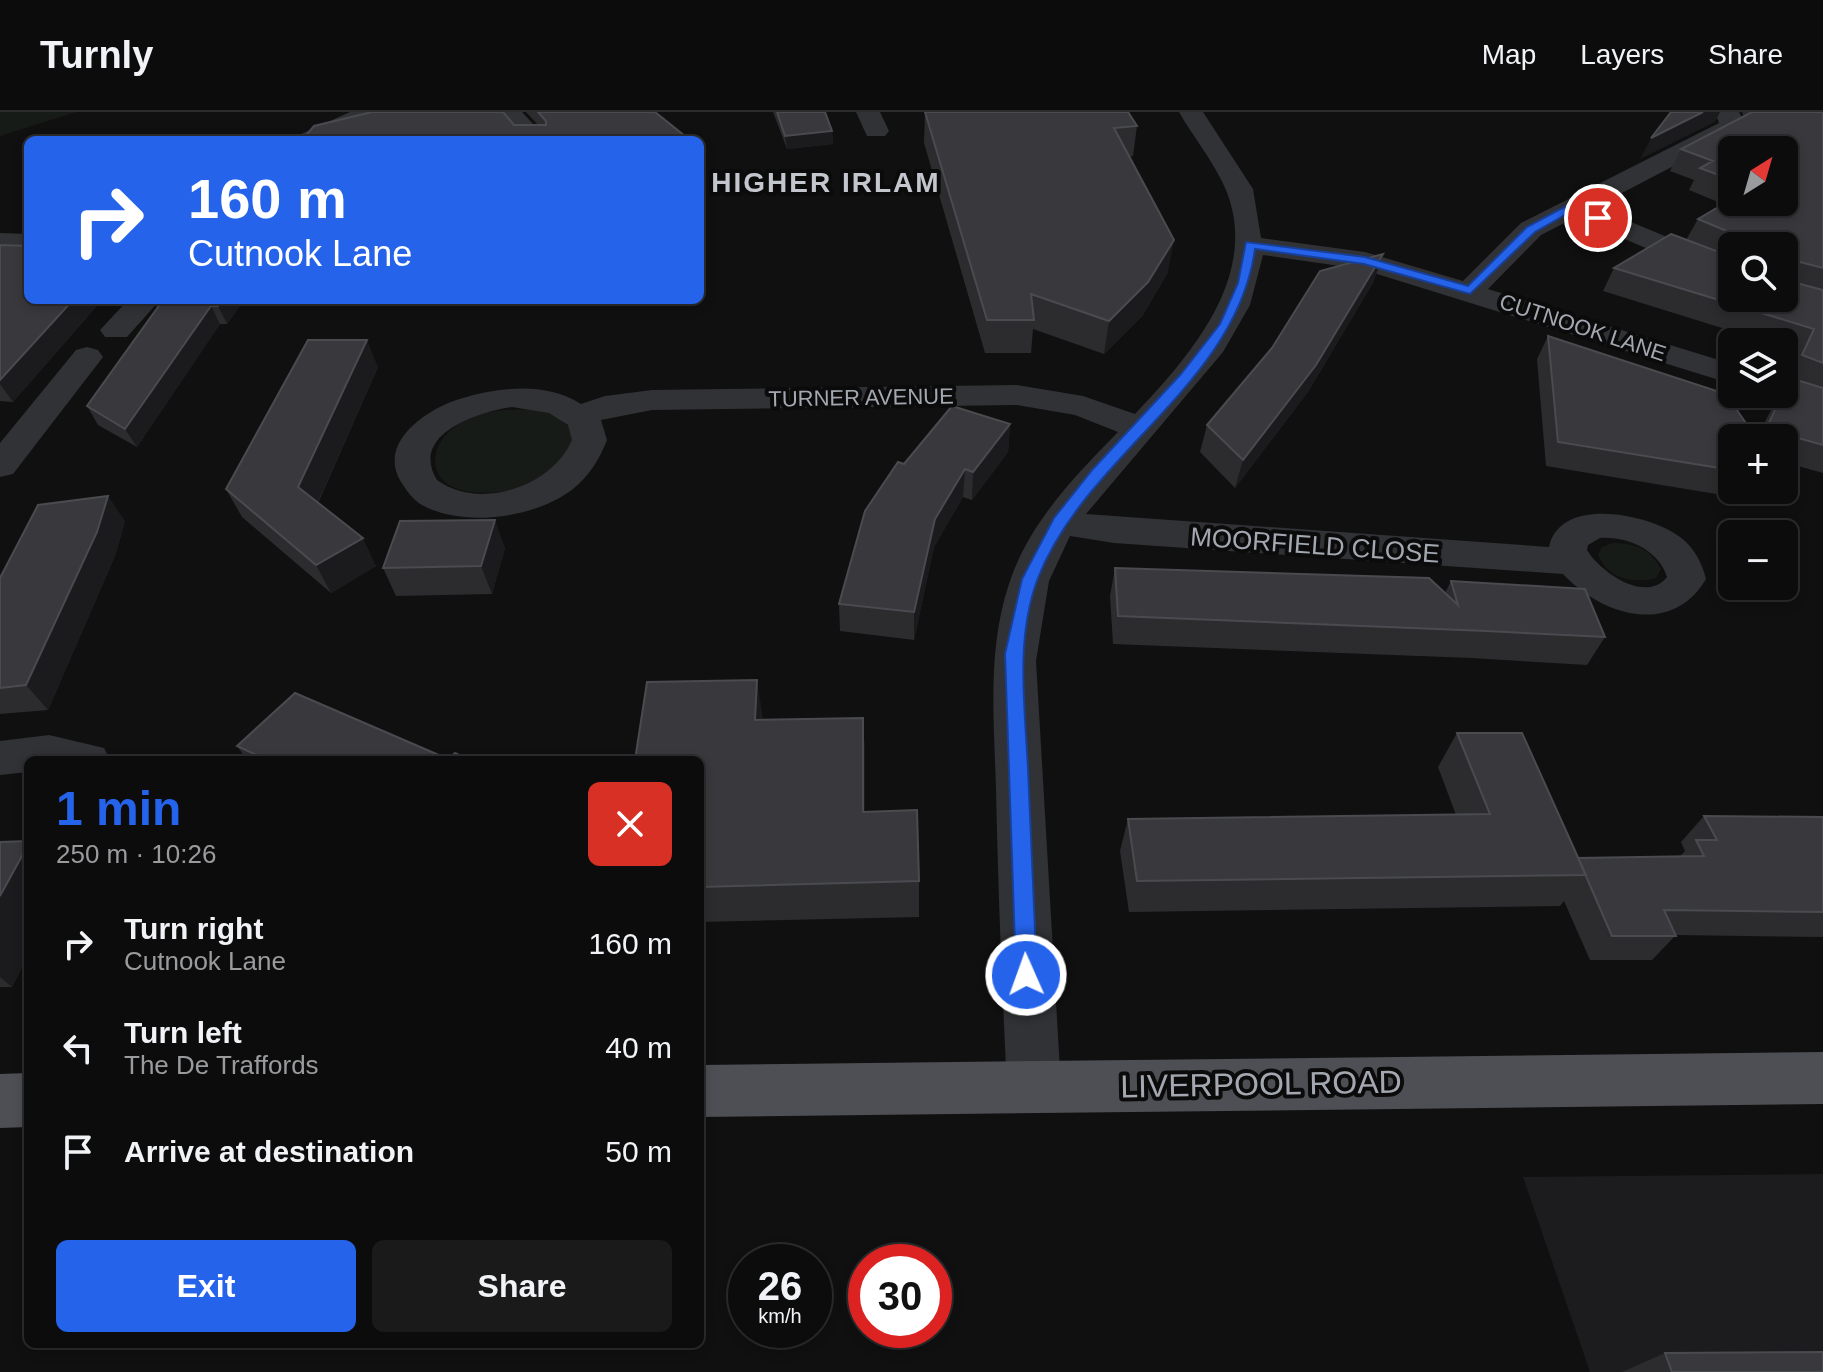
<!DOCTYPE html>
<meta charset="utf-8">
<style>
body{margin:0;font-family:Arial,sans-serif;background:#1a1a1b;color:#f1f3f6;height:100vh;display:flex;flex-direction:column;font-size:30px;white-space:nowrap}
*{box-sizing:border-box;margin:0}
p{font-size:26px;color:#9a9b9d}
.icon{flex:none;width:44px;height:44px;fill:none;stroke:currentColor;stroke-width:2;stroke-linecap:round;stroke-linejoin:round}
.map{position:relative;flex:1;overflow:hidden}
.sheet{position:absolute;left:24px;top:644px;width:680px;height:592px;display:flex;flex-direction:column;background:#0c0c0d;border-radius:12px;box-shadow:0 4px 12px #0003,0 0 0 2px #2c2c2e}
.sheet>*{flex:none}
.top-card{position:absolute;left:24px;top:24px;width:680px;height:168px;border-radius:12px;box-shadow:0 4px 12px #0003,0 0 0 2px #2c2c2e;background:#2563eb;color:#fff;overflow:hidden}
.needle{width:52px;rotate:37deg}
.buttons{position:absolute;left:1718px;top:24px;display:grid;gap:16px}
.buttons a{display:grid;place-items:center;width:80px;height:80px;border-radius:12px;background:#0c0c0d;box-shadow:0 4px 12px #0003,0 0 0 2px #2c2c2e;font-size:40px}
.speed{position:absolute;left:728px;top:1132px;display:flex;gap:16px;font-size:40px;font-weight:700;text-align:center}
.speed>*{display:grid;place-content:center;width:104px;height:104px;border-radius:50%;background:#0c0c0d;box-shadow:0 4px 12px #0003,0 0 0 2px #2c2c2e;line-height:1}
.speed small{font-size:20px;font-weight:400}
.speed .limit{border:12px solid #d22;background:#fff;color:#111}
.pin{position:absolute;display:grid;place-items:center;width:68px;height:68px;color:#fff;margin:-34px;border:4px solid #fff;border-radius:50%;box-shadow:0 2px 8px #0007}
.me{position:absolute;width:88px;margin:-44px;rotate:358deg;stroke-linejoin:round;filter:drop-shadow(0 0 6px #0008)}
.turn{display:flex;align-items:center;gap:28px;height:168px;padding:0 32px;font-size:36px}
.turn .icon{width:104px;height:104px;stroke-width:2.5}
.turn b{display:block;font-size:56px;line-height:68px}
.round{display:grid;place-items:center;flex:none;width:84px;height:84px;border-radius:12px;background:#1a1a1b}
.head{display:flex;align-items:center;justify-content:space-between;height:136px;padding:0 32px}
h1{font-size:48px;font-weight:700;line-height:60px;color:#2563eb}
.action{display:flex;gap:16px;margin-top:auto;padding:16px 32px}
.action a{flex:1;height:92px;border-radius:12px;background:#2563eb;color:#fff;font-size:32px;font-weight:700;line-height:92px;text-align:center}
.action a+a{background:#1a1a1b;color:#f1f3f6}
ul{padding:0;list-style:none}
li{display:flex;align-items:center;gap:24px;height:104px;padding:0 32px}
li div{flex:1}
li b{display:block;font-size:30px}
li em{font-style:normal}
header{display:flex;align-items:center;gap:48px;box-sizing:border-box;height:112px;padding:0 40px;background:#0c0c0d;border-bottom:2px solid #2c2c2e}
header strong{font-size:38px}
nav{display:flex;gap:44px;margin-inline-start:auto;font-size:28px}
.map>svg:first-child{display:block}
.built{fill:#1c1c1e}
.green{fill:#171b17}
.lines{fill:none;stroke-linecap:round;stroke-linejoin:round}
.minor{fill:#313235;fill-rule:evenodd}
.major{fill:#4e4f54;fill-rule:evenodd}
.wall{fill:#2c2c2f;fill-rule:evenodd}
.shaded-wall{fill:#1b1b1d}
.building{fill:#39393d;stroke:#494b4f;stroke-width:2}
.route{fill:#2563eb;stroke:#184099;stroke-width:2}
.labels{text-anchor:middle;stroke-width:8;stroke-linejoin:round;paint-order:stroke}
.far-street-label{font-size:22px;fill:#a3a7b0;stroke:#0b0b0c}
.street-label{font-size:26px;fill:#a3a7b0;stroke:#0b0b0c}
.far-district-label{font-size:28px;font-weight:bold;letter-spacing:2px;fill:#c3c6cd;stroke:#0b0b0c}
.near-street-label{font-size:32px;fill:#a3a7b0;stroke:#0b0b0c}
</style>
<header>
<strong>Turnly</strong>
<nav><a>Map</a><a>Layers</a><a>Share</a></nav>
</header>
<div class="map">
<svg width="1823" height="1260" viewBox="0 0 1823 1260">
<rect width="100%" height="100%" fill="#101011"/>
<path class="built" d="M1823,1062V1260H1590L1523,1065Z"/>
<path class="green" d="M0,0H76L0,24Z
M539,297C582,313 587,338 547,362C539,367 530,374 520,377C504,381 488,381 472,380C424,375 425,331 462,310C486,296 513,298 539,297Z
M1613,431C1634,431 1651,437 1661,457L1656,466C1633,472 1607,467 1598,442L1602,435Z"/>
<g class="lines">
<path class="minor" d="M350,0H382L379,5L329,28H295L299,23Z
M496,0H522L548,28H521Z
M856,0H880L889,19L885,24H867Z
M1179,0H1203L1253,77L1261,126L1365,140L1463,169L1521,111L1719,11L1715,0H1739L1744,9L1739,20L1595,95L1732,152V172L1574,106L1541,123L1488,177L1732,252V272L1361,157L1263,143L1250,193L1223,240L1086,402L1549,435C1560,383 1650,402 1680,425C1694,435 1702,451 1706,467C1672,525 1602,504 1563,462L1114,431L1070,424L1049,469L1036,549L1061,975L1053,994L1034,1001L1015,994L1007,975C1002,876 998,776 996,677C994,609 987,537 1009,472C1028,412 1075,364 1118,320L1075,303L1017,293L652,298L601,308L607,328C599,348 590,363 573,377C536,406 463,416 422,393C413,388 407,379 401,370C376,329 430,295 463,286C500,275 546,270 581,292L605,284L652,278L1017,273L1083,284L1135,302C1189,245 1261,164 1226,78C1214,50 1194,26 1179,0ZM512,295L549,301L568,313L572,328C552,375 479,399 437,368C409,322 479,300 512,295ZM1600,426C1627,424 1659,438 1667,465C1646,492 1600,460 1587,438L1588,433Z
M0,121L28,122V140L0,139Z
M128,188H160L127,225H105L100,218Z
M87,235L98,238L103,245L13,362L0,365V331L76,238Z
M49,623L104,636L110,648H28V660L0,663V629Z"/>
<path class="major" d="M1823,940V992L700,1005V953Z
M28,961V1015L0,1016V962Z"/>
</g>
<path class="wall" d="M526,0H655L690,28L514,13H538Z
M773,0H825L832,19L833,32L787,37Z
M925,0L1137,14L1133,44L1129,45L1168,160L1143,203L1104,242L1033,217L1031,241H985L924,31Z
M1742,0H1823V361L1784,350V326H1757L1775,290L1780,282H1784V276L1790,268L1786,266L1799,240L1784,235V230H1767L1603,179L1614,156L1686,128L1698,107L1723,92L1689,78L1694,68L1670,59L1681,37L1744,5ZM1732,38L1784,90H1732ZM1732,134H1784V186H1732Z
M0,133L28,188H102L13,290L0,289Z
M1374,169L1308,280L1235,376L1200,340L1207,313Z
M163,188H244L227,212H220L137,335L98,313L87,294Z
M1548,224L1732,326V378H1773L1765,390L1546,354L1537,247Z
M378,255L318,391L376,454L331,481L242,405L226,377Z
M1010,312L1008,340L972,388L963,385L934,435L914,528L840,519L839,492L904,352Z
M125,409L115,444L48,598L0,602V466Z
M505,436L492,482L396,484L383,456Z
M1115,456L1445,481L1451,469L1605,525L1587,553L1471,546L1113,532L1110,484Z
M863,606L865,644V700L919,769V805L700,810V648H635L763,608Z
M1457,621L1578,746L1680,744L1685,739L1681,730L1704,704L1823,705V825L1676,823L1652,848H1590L1564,789L1560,794L1129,800L1120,739L1128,707L1456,703L1438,655Z
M237,634L448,647L470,648H247Z
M28,729V843L12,875H0V730Z
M1665,1241L1823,1260H1622Z"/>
<path class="shaded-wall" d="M1703,0H1720L1715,10L1640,47L1651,26Z
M832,19L833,32L787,37L785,24Z
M1174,128L1168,160L1143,203L1104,242L1109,209Z
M1383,142L1374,169L1308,280L1235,376L1243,348Z
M73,188H102L13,290L0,272V268Z
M222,188H244L227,212L218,194Z
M211,194L220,212L137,335L125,317Z
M367,228L378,255L312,403L298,375Z
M1010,312L1008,340L972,388L973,360Z
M965,357L963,385L934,435L914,528V500L935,407Z
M108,384L125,409L115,444L48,598L26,573Z
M495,408L505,436L492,482L481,454Z
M363,426L376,454L331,481L316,453Z
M757,568L763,607L761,646L755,608Z
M863,606L865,644V736L863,700Z
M28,733V843L12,875L0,865V784Z"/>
<path class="building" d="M372,0H503L514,13H546V9L538,0H655L690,28H302L314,14Z
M777,0H825L832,19L785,24Z
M925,0H1128L1137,14L1114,16L1174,128L1148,170L1109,209L1031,182L1034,208H987Z
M1671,0H1703L1651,26Z
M1752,0H1823V156L1796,149L1795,160L1784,161V134H1747L1746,127L1698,107L1732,87V90H1784V38H1732V68L1700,56L1713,49L1681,37Z
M1671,122L1732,145V186H1784V164L1785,168L1823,178V251L1802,243L1814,217L1614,156Z
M0,133L28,134V188H73L0,268Z
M1383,142L1316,253L1243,348L1207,313L1272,236L1320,159Z
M163,188H222L218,194H211L125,317L87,294Z
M1548,224L1726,282L1756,326H1732V358L1558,330Z
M308,228H367L298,375L363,426L316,453L226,377Z
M1790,266L1823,276V333L1766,317Z
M952,294L1010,312L973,360L965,357L935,407L914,500L839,492L865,399L898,350L904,352Z
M108,384L97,420L26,573L0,576V466L38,393Z
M495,408L481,454L383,456L400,409Z
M1115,456L1429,466L1458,493L1451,469L1585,477L1605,525L1486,519L1118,504Z
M757,568L755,608L863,606V700L917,698L919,769L700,775V648L699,646L635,648L647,570Z
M295,581L448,647L455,641L470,648H267L237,634Z
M1457,621H1522L1586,763L1137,769L1128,707L1490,702Z
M1704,704L1823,705V800L1664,798L1676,824H1612L1578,746L1704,744L1696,728H1717Z
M28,729V733L0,784V730Z
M1823,1240V1260H1672L1665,1241Z"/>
<path class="route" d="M1568,93H1576L1604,106L1598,110L1572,99L1535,120L1470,182L1364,152L1255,137C1236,274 1087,341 1038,466C1015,526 1025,595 1028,657C1031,726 1034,794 1037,863L1034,870H1019L1016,863L1005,542L1022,467L1054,406L1093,357L1181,262L1220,212L1238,171L1246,130L1365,145L1468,174L1527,115Z"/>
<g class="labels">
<g class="far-street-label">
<text transform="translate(1583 215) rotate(18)" y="8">CUTNOOK LANE</text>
<text transform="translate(861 285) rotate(-1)" y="8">TURNER AVENUE</text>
</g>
<g class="street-label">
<text transform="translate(1315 433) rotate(4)" y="9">MOORFIELD CLOSE</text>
</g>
<g class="far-district-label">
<text x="826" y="80">HIGHER IRLAM</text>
</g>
<g class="near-street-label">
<text transform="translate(1261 972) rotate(-1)" y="11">LIVERPOOL ROAD</text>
</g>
</g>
</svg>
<div class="buttons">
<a><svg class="needle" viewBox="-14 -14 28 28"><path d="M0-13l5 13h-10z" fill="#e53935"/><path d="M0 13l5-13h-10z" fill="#9a9b9d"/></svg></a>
<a><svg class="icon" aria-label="search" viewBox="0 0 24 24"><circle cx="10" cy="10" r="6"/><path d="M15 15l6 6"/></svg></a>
<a><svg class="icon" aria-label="layers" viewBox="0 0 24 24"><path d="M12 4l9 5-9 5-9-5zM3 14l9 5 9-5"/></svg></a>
<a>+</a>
<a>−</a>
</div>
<div class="speed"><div>26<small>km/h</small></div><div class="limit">30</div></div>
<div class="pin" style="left:1598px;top:106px;background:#d93025"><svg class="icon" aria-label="arrive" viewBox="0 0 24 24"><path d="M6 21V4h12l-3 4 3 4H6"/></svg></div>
<svg class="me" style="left:1026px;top:863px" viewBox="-20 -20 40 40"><circle r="17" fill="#2563eb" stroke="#fff" stroke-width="3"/><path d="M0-11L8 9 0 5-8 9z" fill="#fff"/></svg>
<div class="top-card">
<div class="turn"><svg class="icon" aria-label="right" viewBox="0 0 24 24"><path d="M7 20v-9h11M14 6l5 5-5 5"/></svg><div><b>160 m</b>Cutnook Lane</div></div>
</div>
<section class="sheet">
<div class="head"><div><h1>1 min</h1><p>250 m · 10:26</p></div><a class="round" style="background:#d93025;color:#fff"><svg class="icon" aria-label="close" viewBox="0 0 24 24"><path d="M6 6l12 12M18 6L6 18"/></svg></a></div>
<ul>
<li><svg class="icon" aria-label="right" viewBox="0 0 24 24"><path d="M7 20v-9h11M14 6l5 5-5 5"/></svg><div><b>Turn right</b><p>Cutnook Lane</p></div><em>160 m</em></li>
<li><svg class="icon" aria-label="left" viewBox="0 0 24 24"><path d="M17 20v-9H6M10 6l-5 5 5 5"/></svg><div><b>Turn left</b><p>The De Traffords</p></div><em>40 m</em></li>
<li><svg class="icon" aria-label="arrive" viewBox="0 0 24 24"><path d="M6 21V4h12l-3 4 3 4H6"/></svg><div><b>Arrive at destination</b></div><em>50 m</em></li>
</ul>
<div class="action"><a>Exit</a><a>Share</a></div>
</section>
</div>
